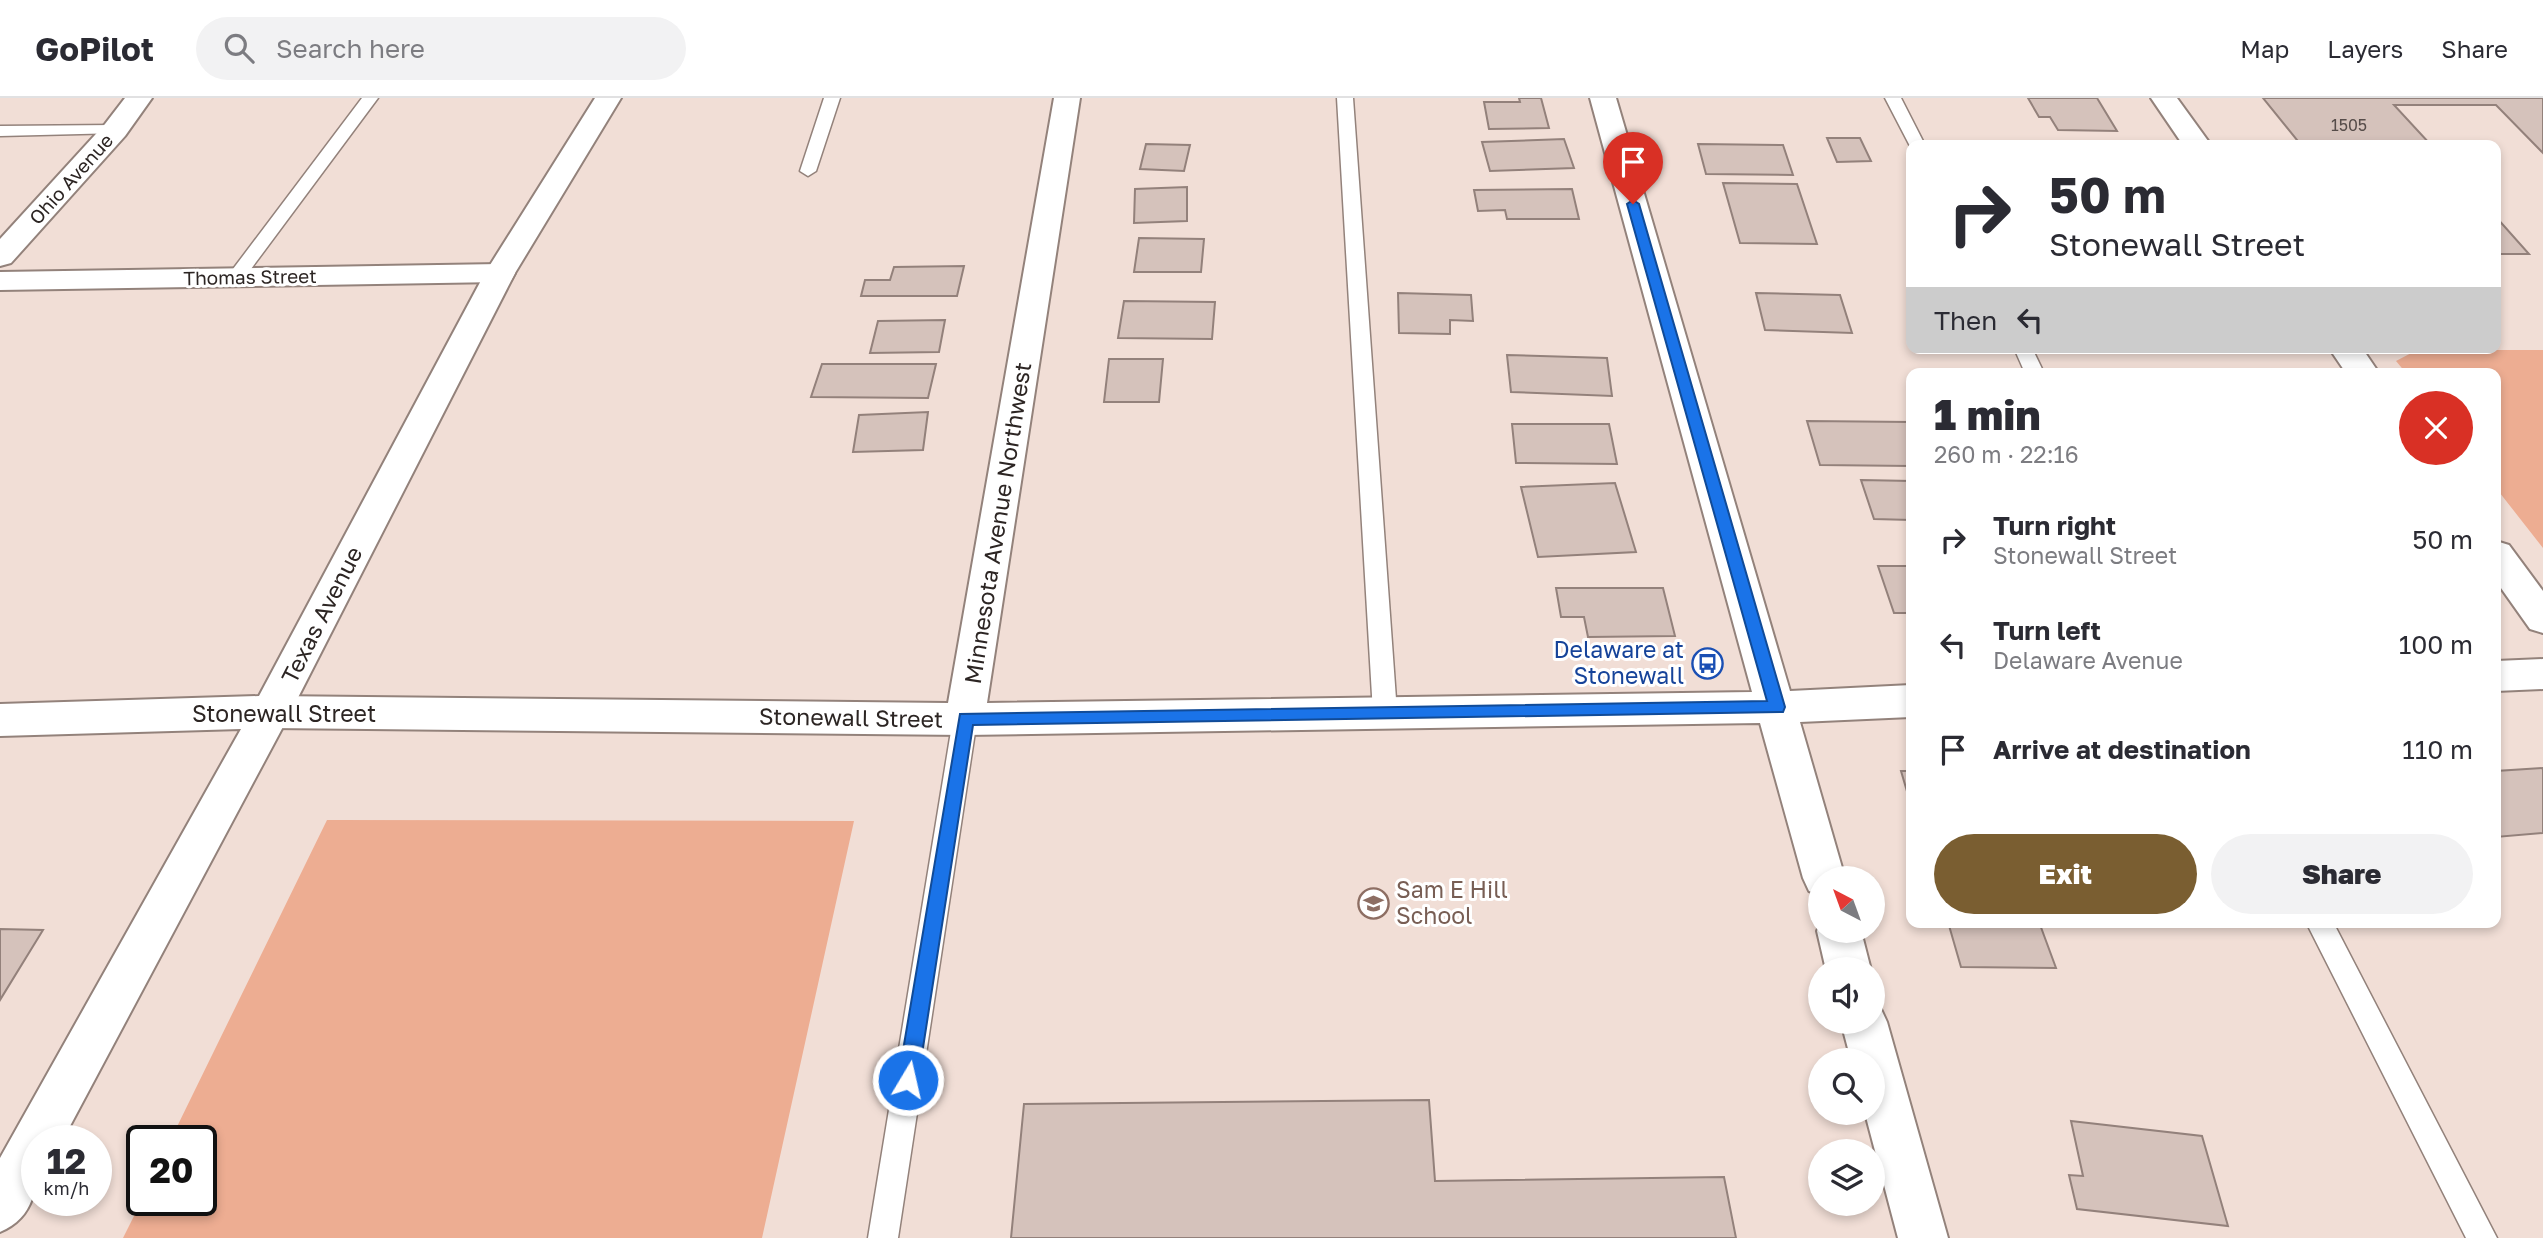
<!DOCTYPE html>
<meta charset="utf-8">
<style>
body{margin:0;font-family:"Golos Text",sans-serif;background:#f2f2f3;color:#2b2b33;height:100vh;display:flex;flex-direction:column;font-size:26px;white-space:nowrap}
*{box-sizing:border-box;margin:0}
p{font-size:23px;color:#7c7c81}
.icon{flex:none;width:38px;height:38px;fill:none;stroke:currentColor;stroke-width:2;stroke-linecap:round;stroke-linejoin:round}
.map{position:relative;flex:1;overflow:hidden}
.side{position:absolute;left:1906px;top:270px;width:595px;height:560px;display:flex;flex-direction:column;background:#fff;border-radius:14px;box-shadow:0 4px 10px #0003}
.side>*{flex:none}
.hud{position:absolute;left:1906px;top:42px;width:595px;height:214px;border-radius:14px;box-shadow:0 4px 10px #0003;background:#fff;color:#2b2b33;overflow:hidden}
.needle{width:46px;rotate:319deg}
.fabs{position:absolute;left:1808px;top:768px;display:grid;gap:14px}
.fabs a{display:grid;place-items:center;width:77px;height:77px;border-radius:50%;background:#fff;box-shadow:0 4px 10px #0003;font-size:35px}
.speed{position:absolute;left:21px;top:1027px;display:flex;gap:14px;font-size:35px;font-weight:700;text-align:center}
.speed>*{display:grid;place-content:center;width:91px;height:91px;border-radius:50%;background:#fff;box-shadow:0 4px 10px #0003;line-height:1}
.speed small{font-size:18px;font-weight:400}
.speed .limit{border:4px solid #111;border-radius:10px;background:#fff;color:#111}
.pin{position:absolute;display:grid;place-items:center;width:60px;height:60px;color:#fff;margin:-72px -30px;border-radius:50% 50% 50% 0;rotate:-45deg;box-shadow:0 0 7px #0007}
.pin .icon{rotate:45deg}
.me{position:absolute;width:77px;margin:-38px;rotate:9deg;stroke-linejoin:round;filter:drop-shadow(0 0 5px #0008)}
.turn{display:flex;align-items:center;gap:24px;height:147px;padding:0 28px;font-size:32px}
.turn .icon{width:91px;height:91px;stroke-width:2.5}
.turn b{display:block;font-size:49px;line-height:60px}
.then{display:flex;align-items:center;height:66px;padding:0 28px;background:#0003;gap:14px;font-size:26px}
.round{display:grid;place-items:center;flex:none;width:74px;height:74px;border-radius:37px;background:#f2f2f3}
.headline{display:flex;align-items:center;justify-content:space-between;height:119px;padding:0 28px}
h1{font-size:42px;font-weight:800;line-height:52px}
.button{display:flex;gap:14px;margin-top:auto;padding:14px 28px}
.button a{flex:1;height:80px;border-radius:42px;background:#7a5e31;color:#fff;font-size:28px;font-weight:800;line-height:80px;text-align:center}
.button a+a{background:#f2f2f3;color:#2b2b33}
ul{padding:0;list-style:none}
li{display:flex;align-items:center;gap:21px;height:105px;padding:0 28px}
li div{flex:1}
li b{display:block;font-size:26px}
li em{font-style:normal}
header{display:flex;align-items:center;gap:42px;box-sizing:border-box;height:98px;padding:0 35px;background:#fff;border-bottom:2px solid #e1e1e2}
header strong{font-size:33px}
nav{display:flex;gap:38px;margin-inline-start:auto;font-size:24px}
.search{width:490px;height:63px;background:#f2f2f3;display:flex;align-items:center;gap:18px;box-sizing:border-box;padding:0 24px;border-radius:38px;color:#7c7c81;font-size:26px}
.map>svg:first-child{display:block}
.green{fill:#edad92}
.building{fill:#d5c2bb;stroke:#93817b;stroke-width:2}
.lines{fill:none;stroke-linecap:round;stroke-linejoin:round}
.service-casing{stroke:#93827b;stroke-width:3}
.minor-casing{stroke:#93827b;stroke-width:4}
.tertiary-casing{stroke:#93827b;stroke-width:4}
.service{fill:#fff;fill-rule:evenodd}
.minor{fill:#fff;fill-rule:evenodd}
.tertiary{fill:#fff;fill-rule:evenodd}
.route{fill:#1a73e8;stroke:#114b97;stroke-width:2}
.labels{text-anchor:middle;stroke-width:6;stroke-linejoin:round;paint-order:stroke}
.far-number-label{font-size:16px;fill:#564c49}
.far-street-label{font-size:19px;fill:#2c2523;stroke:#fff}
.street-label{font-size:23px;fill:#2c2523;stroke:#fff}
.transit-label{font-size:23px;fill:#164399;stroke:#fff;text-anchor:end}
.education-label{font-size:23px;fill:#785e54;stroke:#fff;text-anchor:start}
</style>
<header>
<strong>GoPilot</strong>
<div class="search"><svg class="icon" aria-label="search" viewBox="0 0 24 24"><circle cx="10" cy="10" r="6"/><path d="M15 15l6 6"/></svg>Search here</div>
<nav><a>Map</a><a>Layers</a><a>Share</a></nav>
</header>
<div class="map">
<svg width="2543" height="1140" viewBox="0 0 2543 1140">
<rect width="100%" height="100%" fill="#f1ded6"/>
<path class="green" d="M2417,252H2543V450L2496,390V275H2406L2396,263Z
M327,722L854,723L762,1140H123L142,1102H201V1043H170Z"/>
<path class="building" d="M1519,0H1541L1549,30L1489,31L1484,4H1520Z
M2028,0H2097L2117,33L2058,32L2050,19H2039Z
M2263,0H2543V55L2496,7H2394L2431,47H2301Z
M1827,40H1860L1871,63L1837,64Z
M1564,41L1574,70L1490,73L1482,44Z
M2062,44L2135,45L2136,47H2064Z
M1146,46L1190,47L1184,73L1140,71Z
M1698,46L1783,47L1793,77L1706,76Z
M1723,85L1797,86L1817,146L1740,145Z
M1187,89V123L1134,125L1135,91Z
M1572,91L1579,121H1507L1505,112L1478,113L1474,92Z
M2496,119L2529,156H2496Z
M1139,140L1204,141L1201,174H1134Z
M964,168L957,198H861L865,182H890L894,169Z
M1398,195L1471,197L1473,223L1450,222V236L1399,235Z
M1756,195L1840,197L1852,235L1765,232Z
M1124,203L1215,204L1212,241L1118,240Z
M945,222L939,254L870,255L878,223Z
M1507,257L1607,260L1612,298L1511,294Z
M1109,261H1163L1159,304H1104Z
M822,266H936L928,300L811,299Z
M928,314L923,352L853,354L859,317Z
M1807,323L1911,324V368L1820,367Z
M1512,326H1609L1617,366L1516,365Z
M1861,382L1911,383V422L1874,421Z
M1615,385L1636,454L1538,459L1521,389Z
M1878,468H1911V515H1894Z
M1556,490H1663L1675,538L1588,539L1584,519H1561Z
M2543,670V735L2496,739V673Z
M1901,673H1911V707Z
M1948,824H2039L2056,870L1961,869Z
M0,831L43,832L0,902Z
M1429,1002L1435,1083L1724,1079L1736,1140H1011L1024,1006Z
M2071,1023L2202,1038L2228,1128L2077,1111L2069,1077L2083,1078Z"/>
<g class="lines">
<defs>
<path id="service" d="M362,0H378L242,183H230L227,179L230,175Z
M824,0H840L816,73L808,78L800,73Z
M1337,0H1353L1397,615L1393,622L1385,624L1377,622L1373,615Z
M1885,0H1901L1925,47H1911V50Z
M115,27L121,29L123,32L121,35L0,38V28Z
M2014,250H2032L2044,275H2025Z
M965,612L973,614L977,621L898,1140H868L953,621L957,614Z
M2306,824H2333L2497,1140H2466Z"/>
<path id="minor" d="M125,0H152L125,38L11,165L0,168V141L105,26Z
M1054,0H1080L987,605L1752,594L1590,0H1616L1790,593L1911,587V619L1800,624L1845,780H1820V797L1809,793L1803,780L1760,625L965,637L271,630L257,625L251,614L257,603L271,598L948,605Z
M2151,0H2177L2211,47H2183Z
M500,166L511,168L515,175L511,182L500,184L0,192V174Z
M2329,250H2362L2379,275H2346Z
M2496,443L2509,447L2543,493V535L2530,531L2496,483Z
M2543,561V591L2496,593V563Z
M1820,826V833H1861L1871,872H1826L1817,833Z
M1872,906L1880,909L1887,924L1948,1140H1898L1865,1015H1872V962H1851L1841,924H1872Z"/>
<path id="tertiary" d="M595,0H621L515,175L285,625L62,1043H37C37,1080 40,1117 0,1134V1060L241,631L0,638V606L259,598L485,175Z"/>
</defs>
<use href="#service" class="service-casing"/>
<use href="#minor" class="minor-casing"/>
<use href="#tertiary" class="tertiary-casing"/>
<use href="#service" class="service"/>
<use href="#minor" class="minor"/>
<use href="#tertiary" class="tertiary"/>
</g>
<path class="route" d="M1633,102L1639,106L1785,609L1783,614L973,627L918,982L915,989L908,991L901,989L898,982L960,616L1767,603L1627,106Z"/>
<defs>
<symbol id="bus-ring" viewBox="-11 -11 22 22"><circle r="9.5" fill="#fff" stroke="#1a4fb4" stroke-width="1.5"/><path d="M-5-6H5V4H4V6H2V4H-2V6H-4V4H-5ZM-3.5-4V0h7V-4ZM-3.5 1.2v1.5H-2V1.2ZM2 1.2v1.5H3.5V1.2Z" fill="#1a4fb4"/></symbol>
<symbol id="school-ring" viewBox="-11 -11 22 22"><circle r="9.5" fill="#fff" stroke="#8d6e63" stroke-width="1.5"/><path d="M0-5L7-2L0 1L-7-2ZM-4 1L0 2.5L4 1V4Q0 6-4 4Z" fill="#8d6e63"/></symbol>
</defs>
<g fill-rule="evenodd">
<use href="#bus-ring" x="1690" y="548" width="35" height="35"/>
<use href="#school-ring" x="1356" y="788" width="35" height="35"/>
</g>
<g class="labels">
<g class="far-number-label">
<text x="2349" y="33">1505</text>
</g>
<g class="far-street-label">
<text transform="translate(71 81) rotate(-48)" y="7">Ohio Avenue</text>
<text transform="translate(250 179) rotate(-1)" y="7">Thomas Street</text>
</g>
<g class="street-label">
<text transform="translate(998 425) rotate(-81)" y="8">Minnesota Avenue Northwest</text>
<text transform="translate(322 517) rotate(-63)" y="8">Texas Avenue</text>
<text x="284" y="624">Stonewall Street</text>
<text transform="translate(851 620) rotate(1)" y="8">Stonewall Street</text>
</g>
<g class="transit-label">
<text x="1684" y="560">Delaware at<tspan x="1684" dy="26">Stonewall</tspan></text>
</g>
<g class="education-label">
<text x="1396" y="800">Sam E Hill<tspan x="1396" dy="26">School</tspan></text>
</g>
</g>
</svg>
<div class="fabs">
<a><svg class="needle" viewBox="-14 -14 28 28"><path d="M0-13l5 13h-10z" fill="#e53935"/><path d="M0 13l5-13h-10z" fill="#7c7c81"/></svg></a>
<a><svg class="icon" aria-label="sound" viewBox="0 0 24 24"><path d="M4 9h4l5-4v14l-5-4H4zM17 9q2 3 0 6"/></svg></a>
<a><svg class="icon" aria-label="search" viewBox="0 0 24 24"><circle cx="10" cy="10" r="6"/><path d="M15 15l6 6"/></svg></a>
<a><svg class="icon" aria-label="layers" viewBox="0 0 24 24"><path d="M12 4l9 5-9 5-9-5zM3 14l9 5 9-5"/></svg></a>
</div>
<div class="speed"><div>12<small>km/h</small></div><div class="limit">20</div></div>
<div class="pin" style="left:1633px;top:106px;background:#d93025"><svg class="icon" aria-label="arrive" viewBox="0 0 24 24"><path d="M6 21V4h12l-3 4 3 4H6"/></svg></div>
<svg class="me" style="left:908px;top:982px" viewBox="-20 -20 40 40"><circle r="17" fill="#1a73e8" stroke="#fff" stroke-width="3"/><path d="M0-11L8 9 0 5-8 9z" fill="#fff"/></svg>
<div class="hud">
<div class="turn"><svg class="icon" aria-label="right" viewBox="0 0 24 24"><path d="M7 20v-9h11M14 6l5 5-5 5"/></svg><div><b>50 m</b>Stonewall Street</div></div>
<div class="then">Then<svg class="icon" aria-label="left" viewBox="0 0 24 24"><path d="M17 20v-9H6M10 6l-5 5 5 5"/></svg></div>
</div>
<section class="side">
<div class="headline"><div><h1>1 min</h1><p>260 m · 22:16</p></div><a class="round" style="background:#d93025;color:#fff"><svg class="icon" aria-label="close" viewBox="0 0 24 24"><path d="M6 6l12 12M18 6L6 18"/></svg></a></div>
<ul>
<li><svg class="icon" aria-label="right" viewBox="0 0 24 24"><path d="M7 20v-9h11M14 6l5 5-5 5"/></svg><div><b>Turn right</b><p>Stonewall Street</p></div><em>50 m</em></li>
<li><svg class="icon" aria-label="left" viewBox="0 0 24 24"><path d="M17 20v-9H6M10 6l-5 5 5 5"/></svg><div><b>Turn left</b><p>Delaware Avenue</p></div><em>100 m</em></li>
<li><svg class="icon" aria-label="arrive" viewBox="0 0 24 24"><path d="M6 21V4h12l-3 4 3 4H6"/></svg><div><b>Arrive at destination</b></div><em>110 m</em></li>
</ul>
<div class="button"><a>Exit</a><a>Share</a></div>
</section>
</div>
